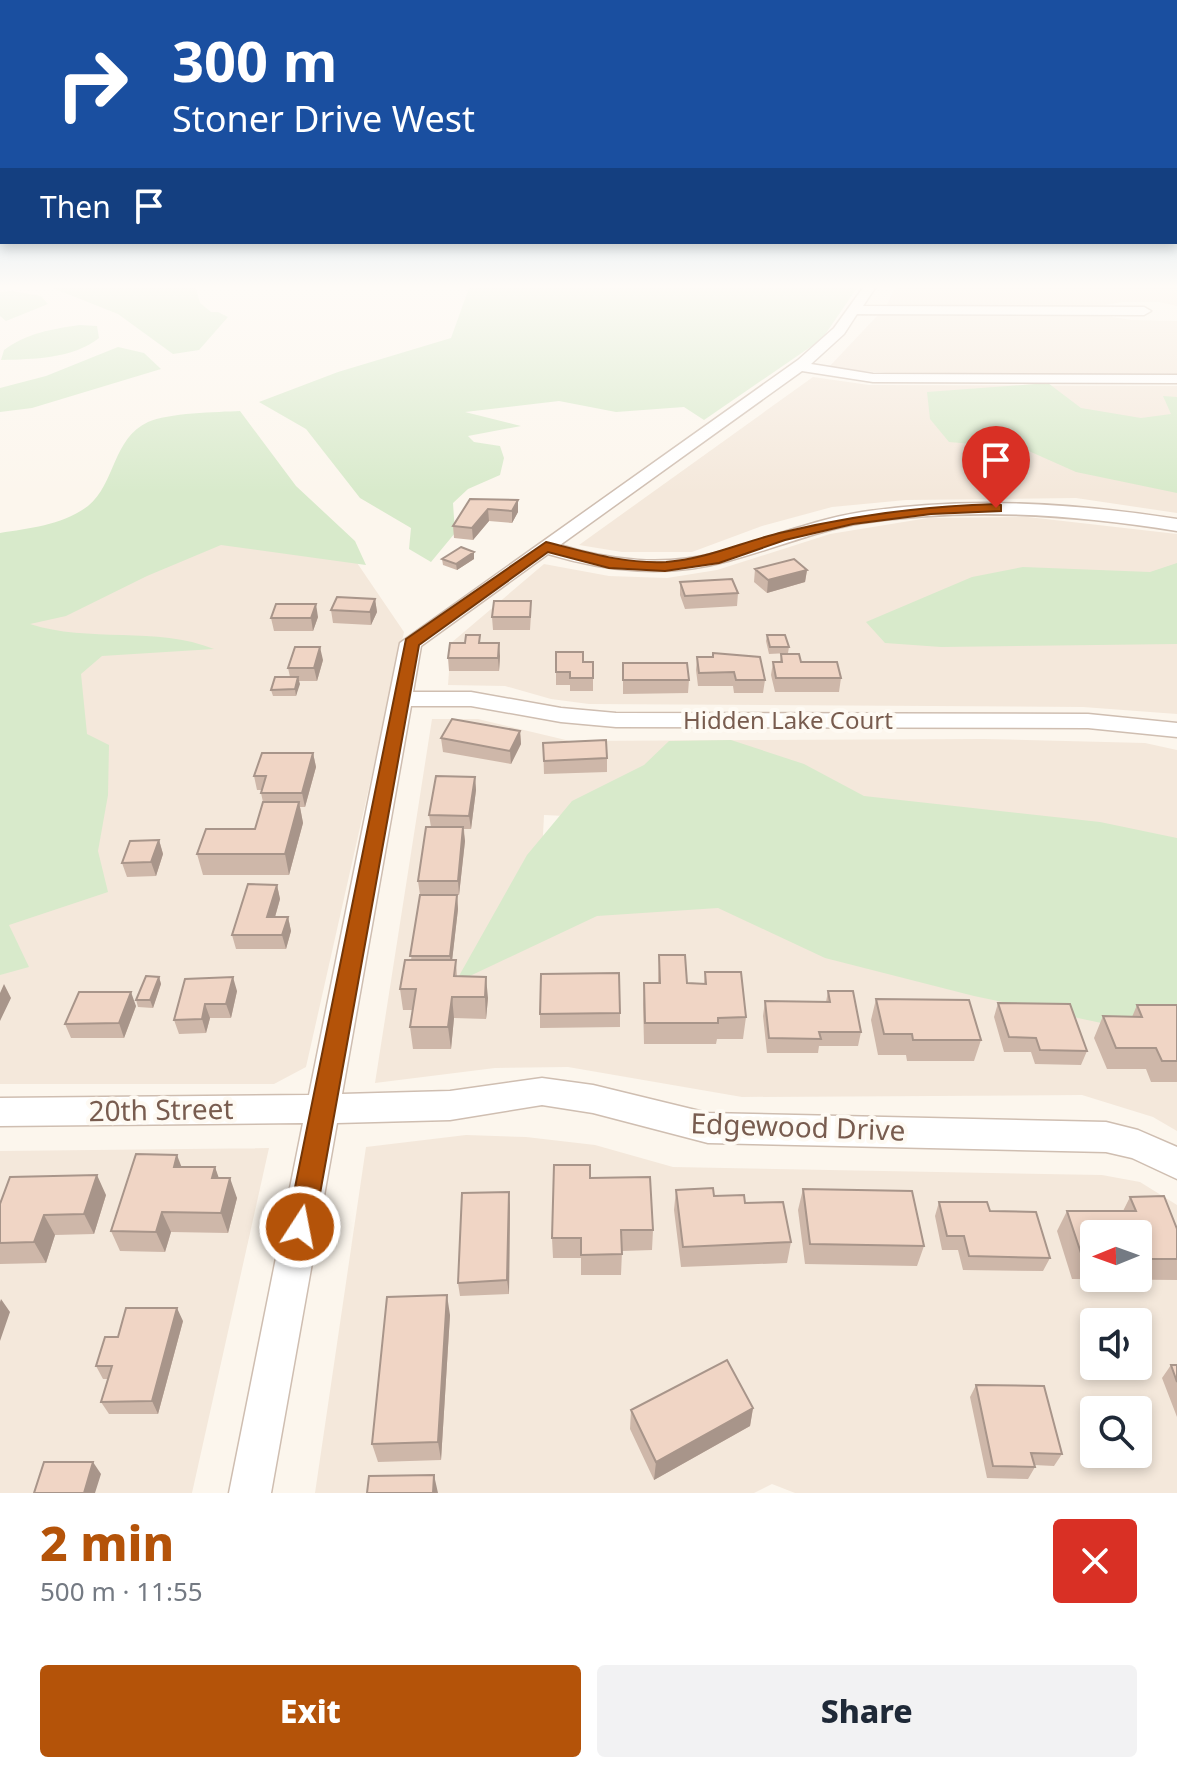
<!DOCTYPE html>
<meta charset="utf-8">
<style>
body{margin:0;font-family:"Noto Sans",sans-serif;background:#f2f2f3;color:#1f2937;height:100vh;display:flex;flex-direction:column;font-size:30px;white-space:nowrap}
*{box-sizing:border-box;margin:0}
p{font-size:26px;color:#747a83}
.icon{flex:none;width:44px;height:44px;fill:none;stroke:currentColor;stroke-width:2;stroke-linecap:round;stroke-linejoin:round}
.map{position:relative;height:1493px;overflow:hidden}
.details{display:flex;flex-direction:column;background:#fff;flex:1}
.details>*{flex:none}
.banner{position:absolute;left:0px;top:0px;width:1178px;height:244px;box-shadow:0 4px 12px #0003;background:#1a4fa0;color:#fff;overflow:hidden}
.needle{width:52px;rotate:269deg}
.controls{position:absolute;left:1080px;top:1220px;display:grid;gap:16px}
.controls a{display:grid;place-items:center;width:72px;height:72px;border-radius:8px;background:#fff;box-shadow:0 4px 12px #0003;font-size:40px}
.pin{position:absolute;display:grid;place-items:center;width:68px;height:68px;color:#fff;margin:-82px -34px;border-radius:50% 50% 50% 0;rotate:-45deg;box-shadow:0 0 8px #0007}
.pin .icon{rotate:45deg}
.me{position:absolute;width:88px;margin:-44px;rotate:11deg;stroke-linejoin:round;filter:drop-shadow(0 0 6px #0008)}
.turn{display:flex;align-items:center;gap:28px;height:168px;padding:0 40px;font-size:36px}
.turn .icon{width:104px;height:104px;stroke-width:2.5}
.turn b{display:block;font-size:56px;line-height:68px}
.then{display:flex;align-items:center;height:76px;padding:0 40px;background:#0003;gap:16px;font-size:30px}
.round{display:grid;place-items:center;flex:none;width:84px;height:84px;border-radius:8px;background:#f2f2f3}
.summary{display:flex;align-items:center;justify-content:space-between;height:136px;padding:0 40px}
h1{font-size:48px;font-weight:800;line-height:60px;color:#b45309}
.primary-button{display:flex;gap:16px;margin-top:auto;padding:16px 40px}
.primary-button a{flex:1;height:92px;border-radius:8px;background:#b45309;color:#fff;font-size:32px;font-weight:800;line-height:92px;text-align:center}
.primary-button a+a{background:#f2f2f3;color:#1f2937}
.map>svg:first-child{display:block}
.residential{fill:#f4e8db;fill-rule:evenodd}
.green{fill:#d8eacb}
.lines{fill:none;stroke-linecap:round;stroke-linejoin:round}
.minor-casing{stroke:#cfbeb1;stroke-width:3}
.minor{fill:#fff;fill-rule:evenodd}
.wall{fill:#ceb7a9;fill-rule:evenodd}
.shaded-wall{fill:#a8958a}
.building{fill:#f0d5c5;stroke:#a8958a;stroke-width:2}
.route{fill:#b45309;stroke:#753606;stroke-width:2}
.labels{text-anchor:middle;stroke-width:8;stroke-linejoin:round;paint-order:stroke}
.street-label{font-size:24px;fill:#785c4f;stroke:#fefaf3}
.near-street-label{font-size:28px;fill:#785c4f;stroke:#fefaf3}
</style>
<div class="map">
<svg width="1177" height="1493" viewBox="0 0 1177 1493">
<rect width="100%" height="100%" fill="#fcf6ed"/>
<path class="residential" d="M896,285H1177V306L1159,302H1122L1094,307H886Z
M878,315H1099L1132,320L1177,321V375L886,373L828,368Z
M813,377L869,385L1177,386V513L1076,498L906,500L832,507L762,526L692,552H622L579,545Z
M1028,517L1177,534V714L1083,707L589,704L551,699L505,686L448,685L451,643L544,564L609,576L667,578L717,570L830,534L928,518Z
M332,526L404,632L306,1067L274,1084H0V608L152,528Z
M432,719H478L570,741L983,739L1145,743L1177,750V860L1057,839L544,815L540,895L807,911L1177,976V1131L1153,1117L1082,1095L742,1097L568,1067L495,1068L375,1083Z
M466,1135L526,1137L595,1145L673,1167L1102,1175L1140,1182L1177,1205V1493H795L772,1484L754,1493H315L366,1147ZM1094,1234H1138V1278H1094ZM1094,1322H1138V1366H1094ZM1094,1410H1138V1454H1094Z
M269,1148L192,1493H0V1151Z"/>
<path class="green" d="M45,285H195L200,303L211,312H218L228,317L199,350L173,354L118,314Z
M451,285H859L822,339L704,420L684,407L616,412L559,401L465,412L521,426L468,436L474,442L500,446L504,458L500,475L468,489L453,503L455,533L431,562L409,549L411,528L360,498L306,429L259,402L338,372L451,338L469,288Z
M12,291L41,296L48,304L6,321L0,316V292Z
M80,325L97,326L99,338C72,359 34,359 1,360L4,350C27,333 52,329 80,325Z
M118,347L144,353L161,369L32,408L0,412V388L46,376Z
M1048,383L1081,408L1141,418L1171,414L1163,396L1177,397V493L1076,472L1022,448L949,442L930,419L927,392Z
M240,411L296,486L355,541L366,565L221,545L147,576L66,616L30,624C88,643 157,626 214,649L102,656L81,674L87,734L109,745L108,795L98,851L108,892L9,925L29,967L0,975V533C30,528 63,525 88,506C116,483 112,439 148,422C167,413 218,412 240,411Z
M1177,563V644L941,647L885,643L866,622L972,577L1023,567L1150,572Z
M731,740L804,764L864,796L1100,822L1177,838V1039L974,996L825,958L718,908L597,916L455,983L527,855L572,801L644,765L669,741Z"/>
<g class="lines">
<defs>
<path id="minor" d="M865,285H877L863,306L1144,307L1151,311L1144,315L857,314L844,334L811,364L873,374L1177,375V383L873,382L802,371L560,545C610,561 665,566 716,553C766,540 811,520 862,512C967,496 1073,503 1177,519V531C1073,514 967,507 862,523C815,531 773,549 728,561C667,578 608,572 548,554L421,646L413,692H471L561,708L616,713L1088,714L1177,723V737L1088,728L616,727L561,722L471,706H411L342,1094L450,1091L542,1078L593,1085L708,1113L1106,1122L1138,1130L1177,1147V1179L1132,1158L1106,1152L708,1143L593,1113L542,1105L450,1120L337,1123L271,1493H229L303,1123L0,1126V1098L309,1095L400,643L798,360L834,328Z"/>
</defs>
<use href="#minor" class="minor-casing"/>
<use href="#minor" class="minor"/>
</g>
<path class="wall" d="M470,499L518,500V512L512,523L489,521L473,540L454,538L453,526Z
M474,552V559L457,570L443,565L442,559Z
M755,569L807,570L805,582L767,593L754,582Z
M680,582L738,593L737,606L685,609L680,595Z
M375,599L377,612L371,625L333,623L331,610Z
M531,614L530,630H493L492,617Z
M318,617L313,631H274L271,618Z
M767,635L789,647L788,653L769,654L766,641Z
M481,643L500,656L499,671H449L448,658Z
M713,653L765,680L763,693H734L733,686H698L696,670L697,657H712Z
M781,654L841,678L839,692H775L771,675L773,662H780Z
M323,660L317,681H299L296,696H273L271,690L290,677L288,668Z
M583,662H593V691H570V685H556V672Z
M623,663L689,680L688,693L623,694Z
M520,731L521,744L511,764L443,752L441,738Z
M543,743L607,758V772L544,774Z
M313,753L316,767L305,807H300L303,823L289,875H203L197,854L255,829L263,802L261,793L262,790H257L254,776Z
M475,777L476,790L471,829H464L465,841L459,895H457L458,909L452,960H456L457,977L488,998L486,1019L454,1018L451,1049H413L410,1027L413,1010H403L400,989L411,960L420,895L418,881L431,827L429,815Z
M159,840L163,854L156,876L127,877L122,863Z
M277,885L280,899L275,917H288L291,931L286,949H236L232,935Z
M659,955L687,983L704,984L705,972L746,1017L743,1039H717L716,1044H644L643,1004L644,983H658Z
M159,977L161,984L153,1008L138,1007L136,1000Z
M185,979L237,991L231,1018H210L206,1033L179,1034L174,1020Z
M828,991L861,1032L858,1046H819L818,1053H767L763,1016L765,1001L826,1002Z
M876,999L981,1040L974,1061H907L906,1055H878L871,1020Z
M998,1003L1087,1051L1081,1065L1035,1064L1031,1052H1004L994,1017Z
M1137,1005H1177V1082H1151L1146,1069H1107L1094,1038L1103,1016L1132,1017Z
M136,1006L124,1038H71L65,1024Z
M620,1013V1027L540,1028V1014Z
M182,1167H215L218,1178L237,1198L228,1233L171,1232L165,1252L120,1251L111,1231Z
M590,1178L653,1230L652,1250L622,1251L621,1275H581V1258H553L552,1238Z
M803,1189L924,1246L917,1266L805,1264L798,1210Z
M676,1190L745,1203L791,1242L787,1263L681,1267L674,1210Z
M106,1195L94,1234L55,1235L46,1263L0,1264V1204Z
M1130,1197L1177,1229V1280L1072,1279L1057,1231L1067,1211H1123ZM1094,1234H1138V1278H1094Z
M939,1202L990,1211L1050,1258L1043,1271L963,1270L958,1250H942L935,1216Z
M510,1205L509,1294L460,1296L458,1283Z
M450,1315L441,1460L378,1462L372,1444Z
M183,1321L158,1414H109L101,1402L108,1379H103L96,1366L118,1337Z
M1171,1365H1177V1417L1162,1378Z
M976,1385L1062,1454L1054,1466L1034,1465L1035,1467L1028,1479L987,1478L970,1397Z
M753,1408L750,1426L654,1480L630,1429L631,1410Z"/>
<path class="shaded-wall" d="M518,500V512L512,523V511Z
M488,509L489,521L473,540L472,528Z
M474,552V559L457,570L456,564Z
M807,570L805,582L767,593L768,580Z
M375,599L377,612L371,625L370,612Z
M316,604L318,617L313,631L311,618Z
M499,643L500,656L499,671L498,658Z
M320,647L323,660L317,681L314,668Z
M298,677L300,684L296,696L295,689Z
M520,731L521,744L511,764L510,751Z
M313,753L316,767L305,807L302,793Z
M475,777L476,790L471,829L469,816Z
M299,802L303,823L289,875L285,854Z
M463,827L465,841L459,895L458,881Z
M159,840L163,854L156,876L151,862Z
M277,885L280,899L271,931L267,917Z
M457,895L458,909L451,970L450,956Z
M288,917L291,931L286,949L282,935Z
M159,977L161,984L153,1008L150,1000Z
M233,977L237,991L231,1018L226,1004Z
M486,977L488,998L486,1019L485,997Z
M4,984L11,998L0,1021V993Z
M131,992L136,1006L124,1038L119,1023Z
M452,997L454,1018L451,1049L448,1027Z
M205,1004L210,1018L206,1033L202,1019Z
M177,1155L185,1176L174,1167Z
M215,1167L222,1187L212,1178Z
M97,1175L106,1195L94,1234L84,1214Z
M230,1178L237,1198L228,1233L221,1213Z
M509,1192L510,1205L509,1294L507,1280Z
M162,1212L171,1232L165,1252L156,1232Z
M44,1215L55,1235L46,1263L34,1242Z
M447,1295L450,1315L441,1460L438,1442Z
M1,1299L10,1312L0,1341V1302Z
M177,1308L183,1321L158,1414L152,1401Z
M753,1408L750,1426L654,1480L656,1462Z
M93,1462L101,1474L95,1493H84Z
M434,1475L438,1493H433Z"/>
<path class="building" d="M470,499L518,500L512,511L488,509L472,528L453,526Z
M461,547L474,552L456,564L442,559Z
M794,559L807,570L768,580L755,569Z
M732,579L738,593L685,596L680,582Z
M337,597L375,599L370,612L331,610Z
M494,601H531L530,617H492Z
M276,604H316L311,618H271Z
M466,635H480L479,643H499L498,658H448L450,643H465Z
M767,635H785L789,647H770Z
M295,647H320L314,668H288Z
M556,652H583V662H593V678H570V672H556Z
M713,653L760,657L765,680H736L734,672L699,673L697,657H713Z
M781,654H799L801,662H837L841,678H776L773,662H782Z
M623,663H687L689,680H623Z
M275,677H298L295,689L271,690Z
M452,719L520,731L510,751L441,738Z
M606,740L607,758L544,761L543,743Z
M262,753H313L302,793H261L266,776H254Z
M436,776L475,777L469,816L429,815Z
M263,802H299L285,854H197L206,829H255Z
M426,827H463L458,881H418Z
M159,840L151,862L122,863L130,841Z
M248,884L277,885L267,917H288L282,935H232Z
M420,895H457L450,956H410Z
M659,955H685L687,983L706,984L705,972H741L746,1017L718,1018V1023H645L644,983H660Z
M405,960H456L454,976L486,977L485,997H452L448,1027H410L416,989H400Z
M619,973L620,1013L540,1014L541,974Z
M146,976L159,977L150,1000H136Z
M233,977L226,1004H205L202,1019L174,1020L185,979Z
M828,991H853L861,1032H819L821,1039L769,1038L765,1001L830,1002Z
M79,992H131L119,1023L65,1024Z
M876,999L969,1000L981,1040H913L912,1034H884Z
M998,1003L1070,1004L1087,1051L1040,1050L1036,1038L1009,1037Z
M1137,1005H1177V1061H1162L1156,1048H1116L1103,1016L1142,1017Z
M136,1154L177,1155L174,1167H215L212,1178H230L221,1213L162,1212L156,1232L111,1231Z
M554,1165H590V1178L650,1177L653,1230H621L622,1254L581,1255V1238H552Z
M97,1175L84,1214L44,1215L34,1242L0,1243V1204L10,1177Z
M713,1188L714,1196L744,1195L745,1203L783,1202L791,1242L683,1247L676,1190Z
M803,1189L912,1191L924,1246L810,1244Z
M509,1192L507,1280L458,1283L462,1193Z
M1164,1196L1177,1229V1259H1138V1234H1094V1259H1083L1067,1211H1136L1130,1197Z
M939,1202H987L990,1211L1036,1212L1050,1258L969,1256L964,1236H947Z
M447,1295L438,1442L372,1444L387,1297Z
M126,1308H177L152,1401L101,1402L112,1366H96L105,1337H118Z
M727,1360L753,1408L656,1462L631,1410Z
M1171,1365H1177V1382Z
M976,1385L1044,1386L1062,1454L1031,1453L1035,1467L993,1466Z
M44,1462H93L84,1493H34Z
M434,1475L433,1493H367L369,1476Z"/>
<linearGradient id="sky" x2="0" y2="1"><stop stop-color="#98c6e7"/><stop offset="0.58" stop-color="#fefbf7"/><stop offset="1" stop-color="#fefbf7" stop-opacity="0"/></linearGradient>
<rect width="1177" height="494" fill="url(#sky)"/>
<path class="route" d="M996,504L1001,505V511L931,514L853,524L785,540L719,563L665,571L609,568L548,552L419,645L314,1227L310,1236L300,1240L291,1236L287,1227L406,639L546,542C586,552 624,564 666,562C708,559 744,541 784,532C855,515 923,506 996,504Z"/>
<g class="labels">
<g class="street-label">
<text x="788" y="729">Hidden Lake Court</text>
</g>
<g class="near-street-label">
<text transform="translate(161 1110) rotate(-1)" y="10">20th Street</text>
<text transform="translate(798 1127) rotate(2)" y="10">Edgewood Drive</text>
</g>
</g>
</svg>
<div class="controls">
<a><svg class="needle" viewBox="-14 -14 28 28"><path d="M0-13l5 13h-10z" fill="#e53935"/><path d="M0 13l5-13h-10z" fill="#747a83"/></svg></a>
<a><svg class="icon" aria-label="sound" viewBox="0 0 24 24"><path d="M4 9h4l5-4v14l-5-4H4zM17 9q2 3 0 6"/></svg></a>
<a><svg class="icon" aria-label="search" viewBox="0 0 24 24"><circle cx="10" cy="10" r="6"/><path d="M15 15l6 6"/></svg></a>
</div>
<div class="pin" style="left:996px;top:508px;background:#d93025"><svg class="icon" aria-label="arrive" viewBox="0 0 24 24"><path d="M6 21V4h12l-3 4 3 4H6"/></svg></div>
<svg class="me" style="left:300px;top:1227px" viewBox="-20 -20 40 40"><circle r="17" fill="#b45309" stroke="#fff" stroke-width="3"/><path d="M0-11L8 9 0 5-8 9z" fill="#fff"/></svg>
<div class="banner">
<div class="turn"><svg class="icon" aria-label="right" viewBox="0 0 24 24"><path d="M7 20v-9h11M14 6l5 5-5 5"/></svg><div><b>300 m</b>Stoner Drive West</div></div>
<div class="then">Then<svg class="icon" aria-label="arrive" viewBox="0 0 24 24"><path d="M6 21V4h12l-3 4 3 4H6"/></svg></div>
</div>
</div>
<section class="details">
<div class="summary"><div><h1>2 min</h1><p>500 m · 11:55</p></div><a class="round" style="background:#d93025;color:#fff"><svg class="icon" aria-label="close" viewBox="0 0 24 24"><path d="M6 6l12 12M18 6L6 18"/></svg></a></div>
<div class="primary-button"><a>Exit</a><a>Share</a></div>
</section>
